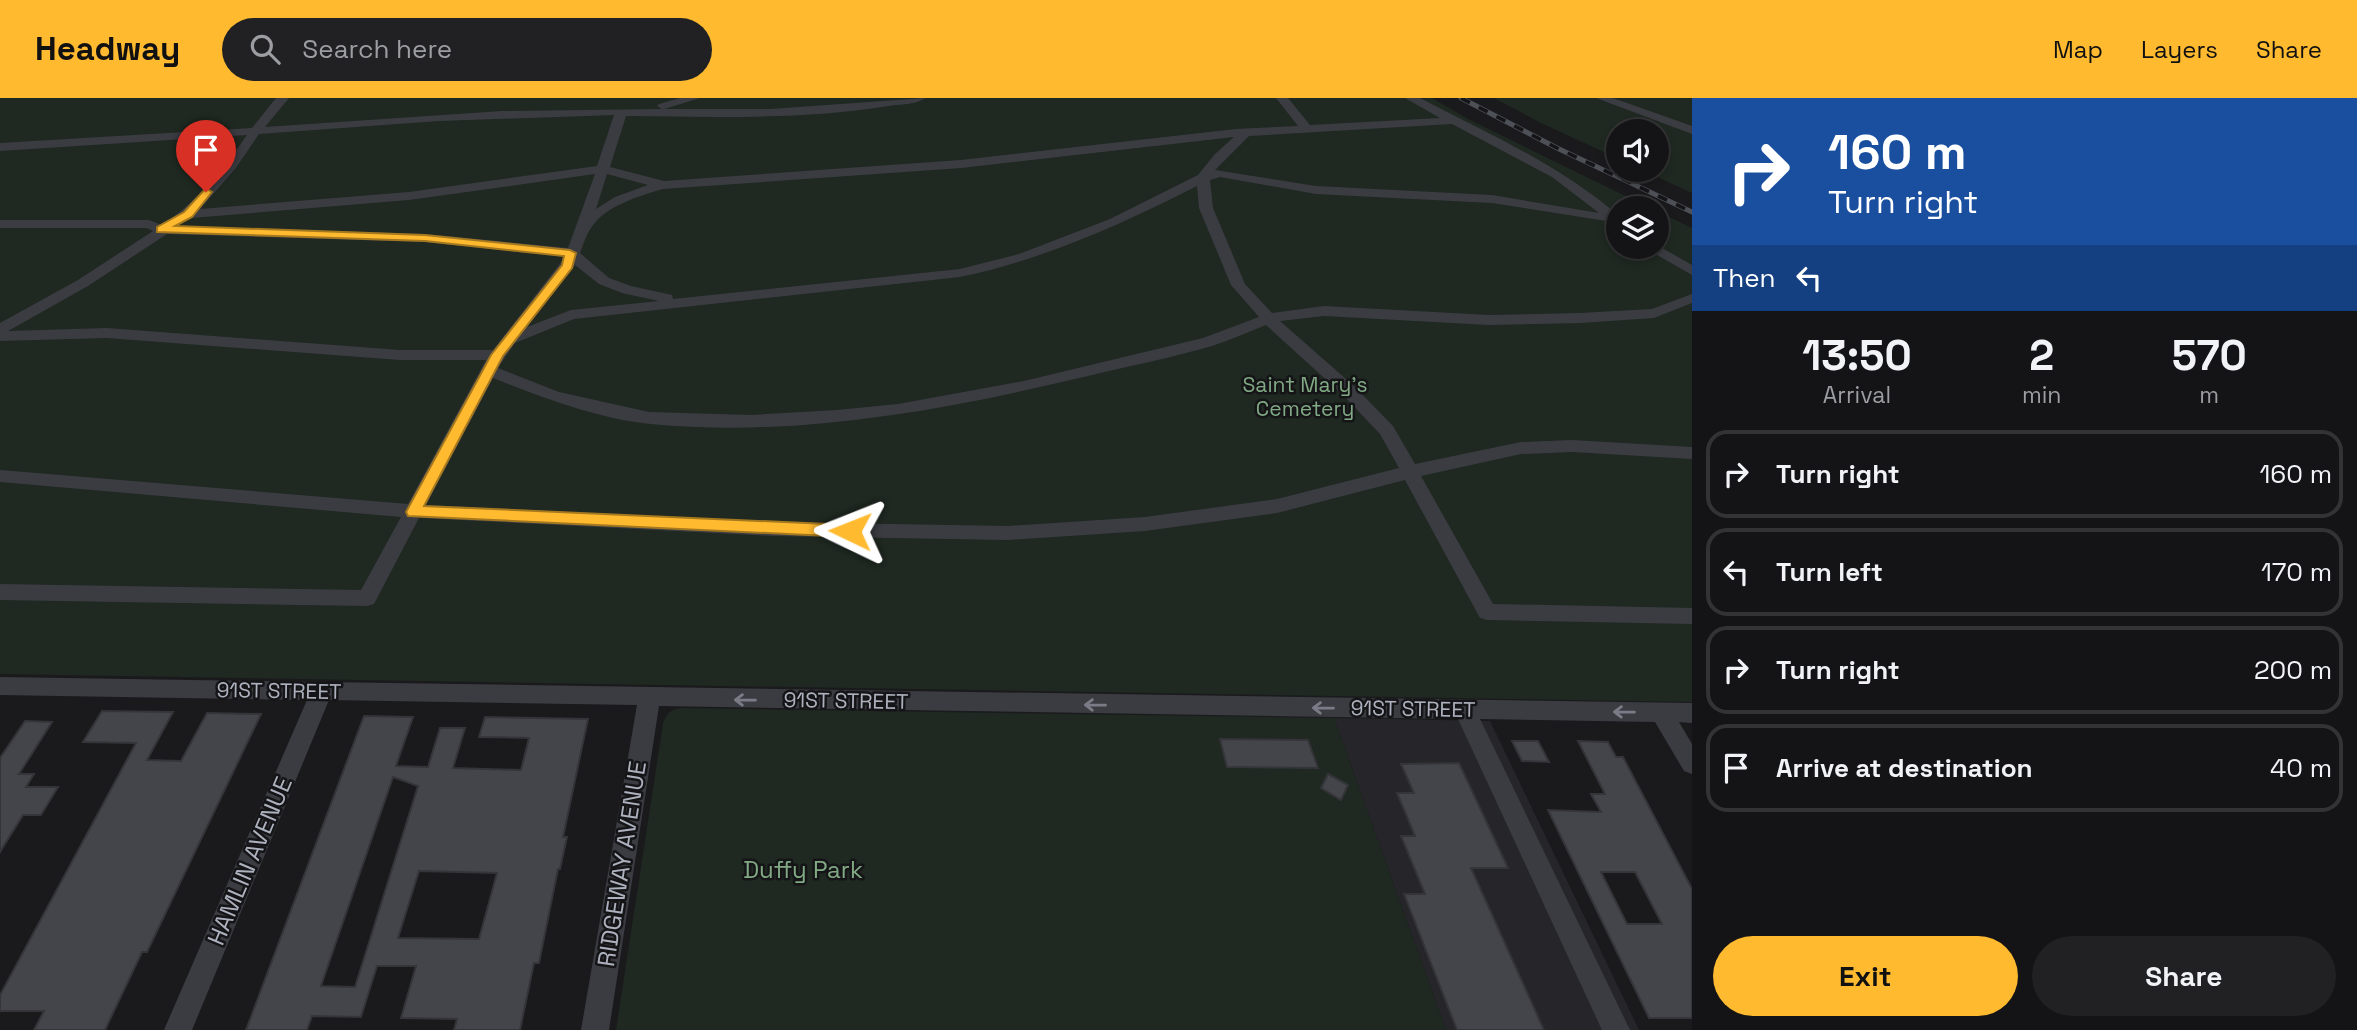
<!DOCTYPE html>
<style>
body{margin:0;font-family:"Space Grotesk",sans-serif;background:#212123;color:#f1f3f6;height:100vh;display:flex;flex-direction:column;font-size:26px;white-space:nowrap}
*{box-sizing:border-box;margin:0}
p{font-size:23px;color:#9d9ea1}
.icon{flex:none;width:38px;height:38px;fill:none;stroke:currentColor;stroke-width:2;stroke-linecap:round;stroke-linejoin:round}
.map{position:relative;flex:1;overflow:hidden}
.sheet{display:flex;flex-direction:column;background:#141416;width:665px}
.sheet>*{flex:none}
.guide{background:#1a4fa0;color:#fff;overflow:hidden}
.fabs{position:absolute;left:1606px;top:21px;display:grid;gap:14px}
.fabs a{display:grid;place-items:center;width:63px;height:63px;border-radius:50%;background:#141416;box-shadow:0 4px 10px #0003,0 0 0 2px #333335;font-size:35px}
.pin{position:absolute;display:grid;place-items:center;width:60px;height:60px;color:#fff;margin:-72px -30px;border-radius:50% 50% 50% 0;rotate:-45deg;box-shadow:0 0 7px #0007}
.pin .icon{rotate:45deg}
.me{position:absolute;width:77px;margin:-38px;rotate:272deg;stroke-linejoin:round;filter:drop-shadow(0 0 5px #0008)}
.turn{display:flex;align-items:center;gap:24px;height:147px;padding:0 21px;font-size:32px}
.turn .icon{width:91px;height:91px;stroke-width:2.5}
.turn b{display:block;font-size:49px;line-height:60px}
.then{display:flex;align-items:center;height:66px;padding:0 21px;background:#0003;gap:14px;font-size:26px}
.eta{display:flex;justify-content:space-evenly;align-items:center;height:119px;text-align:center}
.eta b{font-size:42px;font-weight:700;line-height:49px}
.button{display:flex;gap:14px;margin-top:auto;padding:14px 21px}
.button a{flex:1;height:80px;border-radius:42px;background:#ffba30;color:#111;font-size:28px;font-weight:700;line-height:80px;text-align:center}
.button a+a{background:#212123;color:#f1f3f6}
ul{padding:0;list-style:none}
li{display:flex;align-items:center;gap:21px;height:88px;margin:0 14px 10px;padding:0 7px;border:4px solid #333335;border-radius:21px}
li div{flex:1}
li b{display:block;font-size:26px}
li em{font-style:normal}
header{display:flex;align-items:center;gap:42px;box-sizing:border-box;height:98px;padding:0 35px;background:#ffba30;color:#111}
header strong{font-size:33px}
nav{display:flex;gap:38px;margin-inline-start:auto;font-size:24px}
.search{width:490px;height:63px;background:#212123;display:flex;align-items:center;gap:18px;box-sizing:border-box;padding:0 24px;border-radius:38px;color:#9d9ea1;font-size:26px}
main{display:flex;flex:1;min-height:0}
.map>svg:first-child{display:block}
.built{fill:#26262a}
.green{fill:#1f2821}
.building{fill:#44454a;stroke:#343439;stroke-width:2;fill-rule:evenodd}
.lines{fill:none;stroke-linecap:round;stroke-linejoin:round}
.minor{fill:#3b3c42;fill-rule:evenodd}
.rail-casing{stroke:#4d5057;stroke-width:5}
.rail{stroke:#151518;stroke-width:3.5;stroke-dasharray:10;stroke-linecap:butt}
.oneway{stroke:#797c86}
.route{fill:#ffba30;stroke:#a6791f;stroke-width:2}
.labels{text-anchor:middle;stroke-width:5;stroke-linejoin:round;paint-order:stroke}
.park-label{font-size:21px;fill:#81a984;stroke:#151518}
.street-label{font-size:21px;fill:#acb1bd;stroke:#151518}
.near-street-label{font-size:24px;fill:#acb1bd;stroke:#151518}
.near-park-label{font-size:24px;fill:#81a984;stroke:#151518}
</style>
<header>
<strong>Headway</strong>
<div class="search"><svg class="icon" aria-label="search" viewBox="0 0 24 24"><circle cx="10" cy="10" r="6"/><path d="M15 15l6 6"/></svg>Search here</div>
<nav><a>Map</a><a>Layers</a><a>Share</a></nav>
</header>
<main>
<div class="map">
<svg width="1692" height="932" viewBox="0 0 1692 932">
<rect width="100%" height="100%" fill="#1a1a1d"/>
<path class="built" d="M1334,620L1490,623L1639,932H1446Z"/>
<path class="green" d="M0,0H1432L1468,21L1650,110H1619V149H1657V113L1692,130V604L0,576Z
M1494,0H1692V95L1642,72H1657V33H1619V61L1543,26Z
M681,610L1334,620L1446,932H616L663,626C666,615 670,612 681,610Z"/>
<path class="building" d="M102,613L173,614L147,662L181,663L207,615L261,616L147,854H142L105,932H34L44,913H0V897L136,645L83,644Z
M364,618L413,619L396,668L428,669L440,630H465L453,670L521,672L529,640L479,639L485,619L588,621L563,739H567L560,771H558L539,865H534L520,932H454L457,921L401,920L416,868H377L361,919L312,918L307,932H246ZM393,679L418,688L355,889L321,888ZM419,773L497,775L479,841L398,840Z
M25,623L52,624L19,676H34L26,689H58L41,717H23L0,754V660Z
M1220,641L1308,642L1318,670L1227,669Z
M1512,643H1538L1549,664L1522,663Z
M1578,643L1608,644L1616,659H1623L1692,791V920H1649L1548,712L1601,714L1591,696H1605ZM1601,774H1635L1662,826H1627Z
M1459,665L1508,770H1471L1544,932H1457L1404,796H1425L1401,738H1415L1397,695H1414L1401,666Z
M1328,676L1348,687L1341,702L1321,690Z"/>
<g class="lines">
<path class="minor" d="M276,0H289L265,29L502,13L662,11L657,8L659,6L680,0H700L664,11H771L925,0C916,7 900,6 889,8C802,22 713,19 626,18L610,69L664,83L961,62L1236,31L1298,28L1276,0H1288L1310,27L1440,20L1405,0H1420C1489,36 1560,67 1619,118V125L1492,105L1316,96L1220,79L1210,82L1213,110L1245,186L1272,215L1324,208L1489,217L1580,215L1652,211L1692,196V205L1654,220L1580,225L1489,227L1324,218L1280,223L1355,289L1393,328L1415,366L1521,344L1572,342L1692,349V361L1572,354L1521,356L1421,378L1493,506L1692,510V526L1487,522L1480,520L1405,382L1277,415L1145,433L1008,442L774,438L419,420L374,506L367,508L0,502V486L361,492L401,419L0,384V372L408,406L486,262H400L107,240L0,243V225L78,182L153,133L147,130H0V122H149L162,127C197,104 223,71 247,37L0,53V45L252,30ZM614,17L597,68L409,94L200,111L235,71L259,36L439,23ZM1452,26L1552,79L1599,115L1492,97L1316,88L1215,72L1249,38ZM1234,39L1215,56L1198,77L1110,121L1019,156L960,171L673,201L672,197L631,188L609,180L580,155C583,147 586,137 591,130C605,108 639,98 663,91L961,70ZM595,76L568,150L425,136L178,128L191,120L409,102ZM607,76L648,87L615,99L596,111ZM1197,88L1199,110L1231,187L1259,219L1203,240L1024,283L898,306L837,312L751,317L649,314L559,294L498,270L515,245L574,221L960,179C1045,161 1120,127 1197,88ZM167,136L425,144L565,159L493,252H400L107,230L8,233L88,188ZM575,167L599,186L622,195L659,203L571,212L527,229ZM1266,227L1343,297L1380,336L1399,370L1277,401L1145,419L1008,428L774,424L426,407L493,280C541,299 599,321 651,326C798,340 945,312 1088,278C1129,268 1171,260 1212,248C1230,242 1248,234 1266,227Z
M1596,0H1613L1692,28V36Z
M1657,147L1692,167V177L1643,149Z
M0,579L1692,605V625L1679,624L1692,646V676L1684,673L1655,624L1480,621L1630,932H1602L1458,621L659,608L609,932H581L637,607L329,602L192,932H164L307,602L0,597Z"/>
<defs>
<path id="rail" d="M1461,0L1557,50L1692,114"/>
</defs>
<use href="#rail" class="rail-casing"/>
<use href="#rail" class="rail"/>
</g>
<defs><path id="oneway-shaft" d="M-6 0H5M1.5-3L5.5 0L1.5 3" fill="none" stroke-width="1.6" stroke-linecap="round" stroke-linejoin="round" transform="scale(1.75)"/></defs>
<g class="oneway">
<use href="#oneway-shaft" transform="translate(745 602) rotate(-179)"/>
<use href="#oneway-shaft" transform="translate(1095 607) rotate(-179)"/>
<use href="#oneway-shaft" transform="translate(1323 610) rotate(-179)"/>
<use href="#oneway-shaft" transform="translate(1624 614) rotate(-179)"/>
</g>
<path class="route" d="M206,90L212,94L192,119L175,128L425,137L570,152L576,155L572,170L503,258L424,408L850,427L858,433L850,439L408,418L406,414L491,257L562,167L564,158L425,143L157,134V129L184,114Z"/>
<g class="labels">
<g class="park-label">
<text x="1305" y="294">Saint Mary's<tspan x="1305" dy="24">Cemetery</tspan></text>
</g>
<g class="street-label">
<text transform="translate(279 593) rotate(1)" y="7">91ST STREET</text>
<text transform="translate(846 603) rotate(1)" y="7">91ST STREET</text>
<text transform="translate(1413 611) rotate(1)" y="7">91ST STREET</text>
</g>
<g class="near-street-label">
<text transform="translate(250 763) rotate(-67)" y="8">HAMLIN AVENUE</text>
<text transform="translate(622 766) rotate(-81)" y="8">RIDGEWAY AVENUE</text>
</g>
<g class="near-park-label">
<text x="803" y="780">Duffy Park</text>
</g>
</g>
</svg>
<div class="fabs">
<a><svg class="icon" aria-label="sound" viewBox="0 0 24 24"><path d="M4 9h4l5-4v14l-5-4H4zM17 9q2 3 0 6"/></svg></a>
<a><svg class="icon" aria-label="layers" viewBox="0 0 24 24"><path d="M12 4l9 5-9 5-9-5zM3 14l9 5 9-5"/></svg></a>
</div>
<div class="pin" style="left:206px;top:94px;background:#d93025"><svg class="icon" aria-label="arrive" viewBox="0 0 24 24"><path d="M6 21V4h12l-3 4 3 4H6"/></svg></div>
<svg class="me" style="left:850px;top:433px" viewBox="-20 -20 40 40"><path d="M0-17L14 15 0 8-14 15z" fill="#ffba30" stroke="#fff" stroke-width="4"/></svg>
</div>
<section class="sheet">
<div class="guide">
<div class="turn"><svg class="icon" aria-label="right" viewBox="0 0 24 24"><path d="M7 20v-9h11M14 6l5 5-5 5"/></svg><div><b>160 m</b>Turn right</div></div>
<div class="then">Then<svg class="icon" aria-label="left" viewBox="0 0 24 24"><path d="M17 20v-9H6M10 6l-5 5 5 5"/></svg></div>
</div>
<div class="eta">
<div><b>13:50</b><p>Arrival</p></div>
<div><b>2</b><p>min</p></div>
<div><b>570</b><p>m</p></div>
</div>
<ul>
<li><svg class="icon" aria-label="right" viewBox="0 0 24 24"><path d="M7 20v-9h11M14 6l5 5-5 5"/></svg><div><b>Turn right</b></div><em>160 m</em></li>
<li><svg class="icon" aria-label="left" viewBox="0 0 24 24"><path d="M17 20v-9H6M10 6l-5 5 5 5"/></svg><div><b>Turn left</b></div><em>170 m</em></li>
<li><svg class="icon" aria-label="right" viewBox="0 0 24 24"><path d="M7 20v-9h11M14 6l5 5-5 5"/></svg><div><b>Turn right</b></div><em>200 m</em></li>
<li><svg class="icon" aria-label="arrive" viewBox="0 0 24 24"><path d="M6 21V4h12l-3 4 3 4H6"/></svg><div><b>Arrive at destination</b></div><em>40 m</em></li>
</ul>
<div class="button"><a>Exit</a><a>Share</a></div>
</section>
</main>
